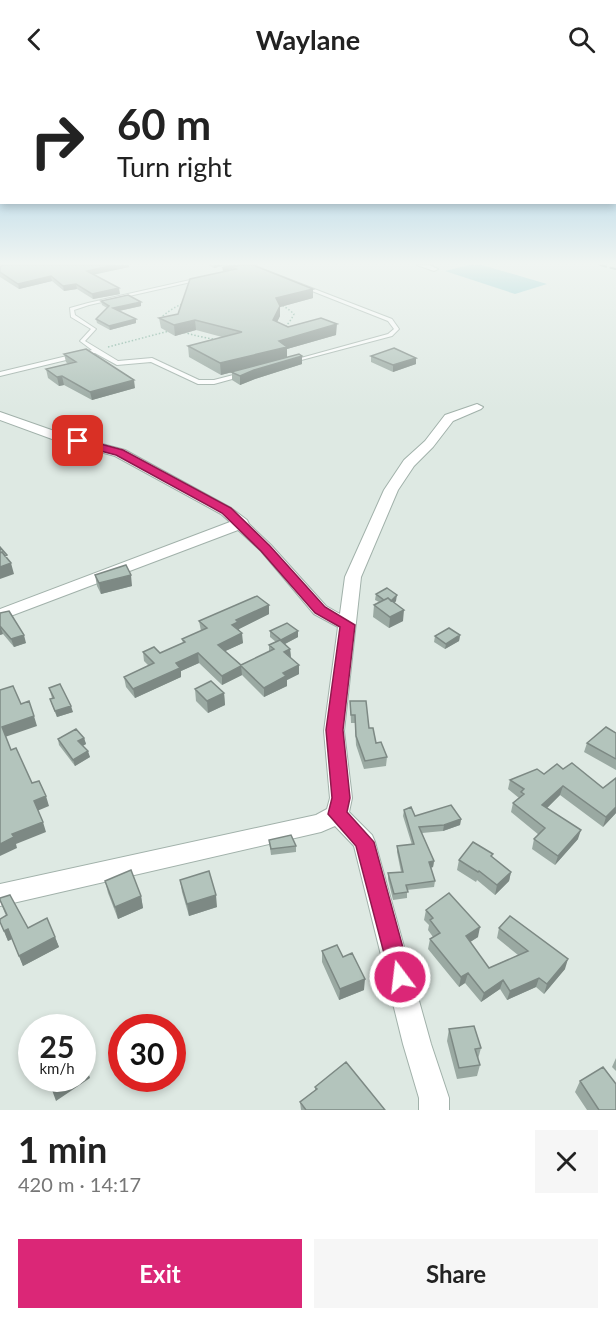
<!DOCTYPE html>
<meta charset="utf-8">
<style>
body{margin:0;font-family:Lato,sans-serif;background:#f6f6f6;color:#222;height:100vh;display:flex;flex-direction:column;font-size:22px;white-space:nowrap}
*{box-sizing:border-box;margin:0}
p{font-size:20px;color:#767676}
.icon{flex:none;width:33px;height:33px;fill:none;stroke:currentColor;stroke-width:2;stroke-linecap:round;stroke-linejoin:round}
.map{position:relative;height:1032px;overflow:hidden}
.sheet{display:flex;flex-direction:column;background:#fff;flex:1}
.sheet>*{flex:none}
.top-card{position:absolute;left:0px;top:0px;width:616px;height:126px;box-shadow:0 3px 9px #0003;background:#fff;color:#222;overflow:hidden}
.speed{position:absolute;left:18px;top:936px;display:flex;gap:12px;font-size:30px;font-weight:700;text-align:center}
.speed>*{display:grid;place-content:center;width:78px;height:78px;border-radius:50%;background:#fff;box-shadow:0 3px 9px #0003;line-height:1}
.speed small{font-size:15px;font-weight:400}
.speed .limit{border:9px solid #d22;background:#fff;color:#111}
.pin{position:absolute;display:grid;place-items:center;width:51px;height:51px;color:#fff;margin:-26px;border-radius:12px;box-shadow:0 3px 9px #0006}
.me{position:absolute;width:66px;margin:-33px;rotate:345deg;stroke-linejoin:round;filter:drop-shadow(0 0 4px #0008)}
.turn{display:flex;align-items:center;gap:21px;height:126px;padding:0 18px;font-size:27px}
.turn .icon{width:78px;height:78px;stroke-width:2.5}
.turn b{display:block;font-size:42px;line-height:51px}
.round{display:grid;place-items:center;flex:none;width:63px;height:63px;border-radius:0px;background:#f6f6f6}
.overview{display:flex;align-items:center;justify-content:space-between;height:102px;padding:0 18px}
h1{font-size:36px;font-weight:700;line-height:45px}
.cta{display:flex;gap:12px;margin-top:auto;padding:12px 18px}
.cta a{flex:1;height:69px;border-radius:0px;background:#db2777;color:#fff;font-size:24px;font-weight:700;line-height:69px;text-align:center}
.cta a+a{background:#f6f6f6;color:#222}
header{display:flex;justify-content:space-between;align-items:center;height:78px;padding:0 18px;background:#fff;font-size:27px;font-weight:700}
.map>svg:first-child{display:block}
.water{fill:#85c9cf}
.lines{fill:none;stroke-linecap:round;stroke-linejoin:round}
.lane-casing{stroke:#a1b1aa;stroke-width:2}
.street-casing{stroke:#a1b1aa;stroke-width:2}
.path{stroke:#7ead9b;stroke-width:1.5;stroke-dasharray:1.5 2;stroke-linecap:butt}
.lane{fill:#fff;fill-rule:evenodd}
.street{fill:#fff;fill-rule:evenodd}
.rail{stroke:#5a756b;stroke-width:2;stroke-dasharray:7 3;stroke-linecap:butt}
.wall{fill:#9aa9a2}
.shaded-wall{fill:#7d8984}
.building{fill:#b3c4bc;stroke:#7d8984;stroke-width:1.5}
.route{fill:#db2777;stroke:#8e194d;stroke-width:1.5}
</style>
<header><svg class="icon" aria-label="back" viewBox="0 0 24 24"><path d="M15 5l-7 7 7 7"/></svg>Waylane<svg class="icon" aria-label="search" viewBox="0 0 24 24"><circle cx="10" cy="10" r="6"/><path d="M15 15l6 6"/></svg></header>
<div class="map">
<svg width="616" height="1032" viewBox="0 0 616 1032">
<rect width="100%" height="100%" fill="#dee9e3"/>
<path class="water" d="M469,187H482L547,206L515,216L445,193Z"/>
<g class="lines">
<defs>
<path id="lane" d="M265,192L392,241L399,251L392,258L290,285V283L388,256L394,251L388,243L264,194Z
M199,200L200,202L89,227L74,232L75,237L96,251L85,263L118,283L152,280L199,302H214L241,295L244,297L243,298L214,306H198L151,284L117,287L95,275L0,298V294L92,272L80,263L91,251L71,239L70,230L88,225Z"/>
<path id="street" d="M0,187H10L0,190Z
M417,187H429L438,191L434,193Z
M477,326L483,329L481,331L453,343L433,369L414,388L398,412L361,499L344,653L352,720L349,734L372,757L375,764L431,966L449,1020V1032H419V1020L403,966L354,768L335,748L321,754L0,828V806L316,737L327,731L330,720L324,653L338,549L314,536L261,473L238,452L0,542V531L230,444L221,436L115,378L52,361L0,342V334L60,355L125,372L231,430L247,442L249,446L271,467L326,528L340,536L345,499L384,412L404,382L425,363L445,337Z"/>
</defs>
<use href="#lane" class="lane-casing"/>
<use href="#street" class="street-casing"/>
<path class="path" d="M221,218C247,218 274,217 294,236C292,240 289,245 286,248C260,273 191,262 163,245V238C180,223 199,220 221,218Z
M108,269L169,253"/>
<use href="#lane" class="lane"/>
<use href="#street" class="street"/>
<path class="rail" d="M600,187L616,191"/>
</g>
<path class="wall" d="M208,187H239L313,220L280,229V238L277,244L288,249L336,257L287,271V279L302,278V286L255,301L240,307L232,302V294L221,297L189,279L188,268L222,259L196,252L175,258L161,250L159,240L178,236L223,193V188L214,190Z
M0,188L129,189L94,196L120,216L93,221L77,211L64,213L52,203L19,211L0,199Z
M101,223L141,224V228L119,233L136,241V245L110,252L97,245L96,241L107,230L102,227Z
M64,276L135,310L92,322L64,307L59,308L48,300L46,291L68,286L66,284Z
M371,278L416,280V286L393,294L371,284Z
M95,497L132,508L101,516L97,508Z
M376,516L396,523L394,525L403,543L389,550L373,539L374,527L379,524L375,522Z
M269,527V536L239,551L243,565L225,573L241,587L269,574V567L276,564L270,559V553L298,559L285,566L290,571L291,580L299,596L287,602V608L264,619L242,597L222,607L199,585L181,593V599L135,620L126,609L124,599L149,588L144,583L143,574L160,575L183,565L182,561L201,553L199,543Z
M0,535L26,565L14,569L3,556L0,557Z
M460,557L459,563L445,571L434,564L435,558Z
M49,610L73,634L57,639L52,627L50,621L52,620Z
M195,611L224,615L225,627L208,635L196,623Z
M350,623L369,650L376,665L387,679L386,688L364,691L356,667L355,645H351Z
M616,655V692L584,674L587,665Z
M84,660L86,666L83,668L90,679L75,688L59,667L58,661Z
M563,691L603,710L616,700V735L603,749L560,717L547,730L578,761L555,787L532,771L534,761L539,757L511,734L513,725L519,720L508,711L510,702L544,696Z
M404,732L415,738L461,741L460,747L443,753L422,755L434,783L433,789L431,790L435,803L434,809L407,812V820L393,822L388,801V795L401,794L397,774V768L412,767L403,738Z
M269,762L296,768V774L271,777Z
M492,779L511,794L509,803L495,817L477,802L476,804L457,792L459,782Z
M180,802L217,829L189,838L182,814Z
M105,803L141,818L143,830L118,841L108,815Z
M0,823L28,850L55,859L59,869L23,888L12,861L8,863L0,844L6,838Z
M426,832L478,859L470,864L489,890L518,877L497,860L499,850L565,891L544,916L536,909L507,922L500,911L481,924L465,905L459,909L428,871L430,861L433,859L428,852L429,847L424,842Z
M322,873L343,879L364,912L339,922L322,884Z
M449,951L481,970L478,981L480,987L477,998L457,1001L447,963Z
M616,980V993L612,989Z
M580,1003L616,1032H587L575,1014Z
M315,1009L385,1032H301L300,1024L315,1012Z"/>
<path class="shaded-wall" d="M114,187H129V189L88,198L87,193Z
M214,187H225L214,190Z
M231,187H239V190L232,189V191L223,193L222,189Z
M51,198L52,203L19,211L18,206Z
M76,206L77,211L64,213L63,208Z
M119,210L120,216L93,221L92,216Z
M313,211V220L280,229V238L273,252V242L276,220Z
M141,224V228L114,234L113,230Z
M136,241V245L110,252L109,248Z
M195,242L196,252L175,258L174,247Z
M337,246L336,257L287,271V280L221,297L220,285L279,263Z
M302,278V286L255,301L240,307V298L254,292Z
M416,280V286L393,294V287Z
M62,298L64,307L59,308L57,299Z
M134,302L135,310L92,322L90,314Z
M11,485L14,496L0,501V489Z
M131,497L132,508L101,516L99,505Z
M397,517L396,523L389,531V525Z
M269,527V536L239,551V553L232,547L236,542Z
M404,532L403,543L389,550L390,539Z
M0,548L3,556L0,557Z
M298,553V559L281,568V562Z
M242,555L243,565L219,576L218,567Z
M24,557L26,565L14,569L11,561Z
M460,557L459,563L445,571L446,566Z
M290,571L291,580L284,574Z
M198,575L199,585L181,593V599L135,620L133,611L176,585Z
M299,587V596L287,602V608L264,619V610L283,595Z
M241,588L242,597L222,607V598Z
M224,615L225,627L208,635L207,623Z
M71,628L73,634L57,639L55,633Z
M34,638L37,648L5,659L2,649Z
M84,660L86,666L80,669L78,663Z
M88,673L90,679L75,688L73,682Z
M563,708L560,717L540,737L542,727Z
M46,718L49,728L37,733L34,723Z
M616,729V735L603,749L606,739Z
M461,741L460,747L443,753L444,747Z
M43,744L46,754L16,766L17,770L0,778V766L12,756Z
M581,752L578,761L555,787L558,778Z
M434,783L433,789L428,790L429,784Z
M511,794L509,803L495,817L497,807Z
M216,817L217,829L189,838L187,826Z
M141,818L143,830L118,841L115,829Z
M480,849L478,859L464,868L466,858Z
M8,851L12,861L8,863L4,853Z
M55,859L59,869L23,888L19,878Z
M568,881L565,891L544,916L547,906Z
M468,895L465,905L459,909L461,899Z
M539,900L536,909L507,922L510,913Z
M365,901L364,912L339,922L340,911Z
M503,902L500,911L481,924L484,915Z
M86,988L90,1000L56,1023L52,1012L69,1000H82V991Z"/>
<path class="building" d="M9,187H114L87,193L119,210L92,216L76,206L63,208L51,198L18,206L0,194V188Z
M241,187H253L313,211L276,220L280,228L273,242L288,249L321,240L337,246L279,263L287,269L220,285L188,268L242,254L195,242L174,247L159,240L178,236L190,201L236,191L232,189Z
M128,217L141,224L113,230L136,241L109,248L96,241L109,228L101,223Z
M394,270L416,280L393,287L371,278Z
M86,271L134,302L90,314L62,298L57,299L46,291L76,284L64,276Z
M299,276L302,278L254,292L240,298L231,294Z
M0,469L7,477L5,478L2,474L0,475Z
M2,474L11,485L0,489V475Z
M126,487L131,497L99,505L95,497Z
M387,510L397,517L391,523L388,520L384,522L376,516Z
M257,518L269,527L236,542L238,544L232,547L242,555L218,567L241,587L274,571L269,567L280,562L290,571L284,574L299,587L283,595L286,598L264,610L241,588L222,598L198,575L176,585L180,590L133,611L124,599L154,585L143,574L154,569L160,575L185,564L182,561L207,550L199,543Z
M388,520L404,532L390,539L374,527Z
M9,533L24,557L11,561L0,548V535Z
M287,545L298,553L281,562L270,553Z
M449,550L460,557L446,566L435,558Z
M211,603L224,615L207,623L195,611Z
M60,606L71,628L55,633L50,621L54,620L49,610Z
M13,608L21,626L29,623L34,638L2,649L11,672L16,670L32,705L39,703L46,718L34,723L43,744L12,756L14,759L0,766V612Z
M350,623H366L369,650H373L376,665L381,664L387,679L365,683L356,658L355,637H351Z
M606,649L616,655V681L587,665Z
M76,651L84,660L78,663L88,673L73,682L58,661Z
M572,685L603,710L616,700V729L606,739L563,708L542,727L581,752L558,778L534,761L545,750L513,725L524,716L521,714L524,711L510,702L537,691L544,696L557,686L563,691Z
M451,727L461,741L444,747L419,749L434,783L429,784L435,803L406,807L408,814L394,816L388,795L403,794L397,768L414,766L404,732L411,729L415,738Z
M291,757L296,768L271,771L269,762Z
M473,764L493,776L491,778L511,794L497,807L479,793L478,794L459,782Z
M131,792L141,818L115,829L105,803Z
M209,793L216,817L187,826L180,802Z
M449,815L480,849L466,858L489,890L528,873L499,850L510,838L568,881L547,906L539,900L510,913L503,902L484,915L468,895L461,899L430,861L440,855L430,842L433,840L426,832Z
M10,817L28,850L47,840L55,859L19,878L8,851L4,853L0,844V841L7,837L0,822V820Z
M337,867L343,879L352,875L365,901L340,911L322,873Z
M474,948L481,970L475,971L480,987L459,990L449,951Z
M82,981L86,988L82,991Z
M346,984L385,1032H306L300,1024L317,1011L315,1009Z
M603,989L616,1006V1032H599L580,1003Z
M46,1000H69L52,1012Z"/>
<linearGradient id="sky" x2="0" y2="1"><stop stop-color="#80bcde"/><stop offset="0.56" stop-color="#f0f5f2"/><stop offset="1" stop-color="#f0f5f2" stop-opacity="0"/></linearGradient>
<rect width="616" height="331" fill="url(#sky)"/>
<path class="route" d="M78,360L123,372L231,430L270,468L325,529L355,547L343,652L350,720L347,734L374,764L411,899L407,906L400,909L392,906L356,768L328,736L332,720L326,652L340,549L315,535L261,473L222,435L116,377L74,366L72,363Z"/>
</svg>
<div class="speed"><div>25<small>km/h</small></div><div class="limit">30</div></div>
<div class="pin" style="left:78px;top:363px;background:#d93025"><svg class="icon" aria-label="arrive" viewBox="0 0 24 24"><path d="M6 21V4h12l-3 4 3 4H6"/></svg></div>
<svg class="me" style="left:400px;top:899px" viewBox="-20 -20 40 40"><circle r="17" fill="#db2777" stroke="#fff" stroke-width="3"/><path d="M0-11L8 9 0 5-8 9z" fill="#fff"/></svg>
<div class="top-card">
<div class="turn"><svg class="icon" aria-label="right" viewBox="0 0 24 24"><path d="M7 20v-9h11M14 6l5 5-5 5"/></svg><div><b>60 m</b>Turn right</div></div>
</div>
</div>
<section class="sheet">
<div class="overview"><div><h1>1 min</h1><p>420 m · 14:17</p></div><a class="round"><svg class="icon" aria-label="close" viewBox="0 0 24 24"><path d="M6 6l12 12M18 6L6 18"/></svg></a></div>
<div class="cta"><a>Exit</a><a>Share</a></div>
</section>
